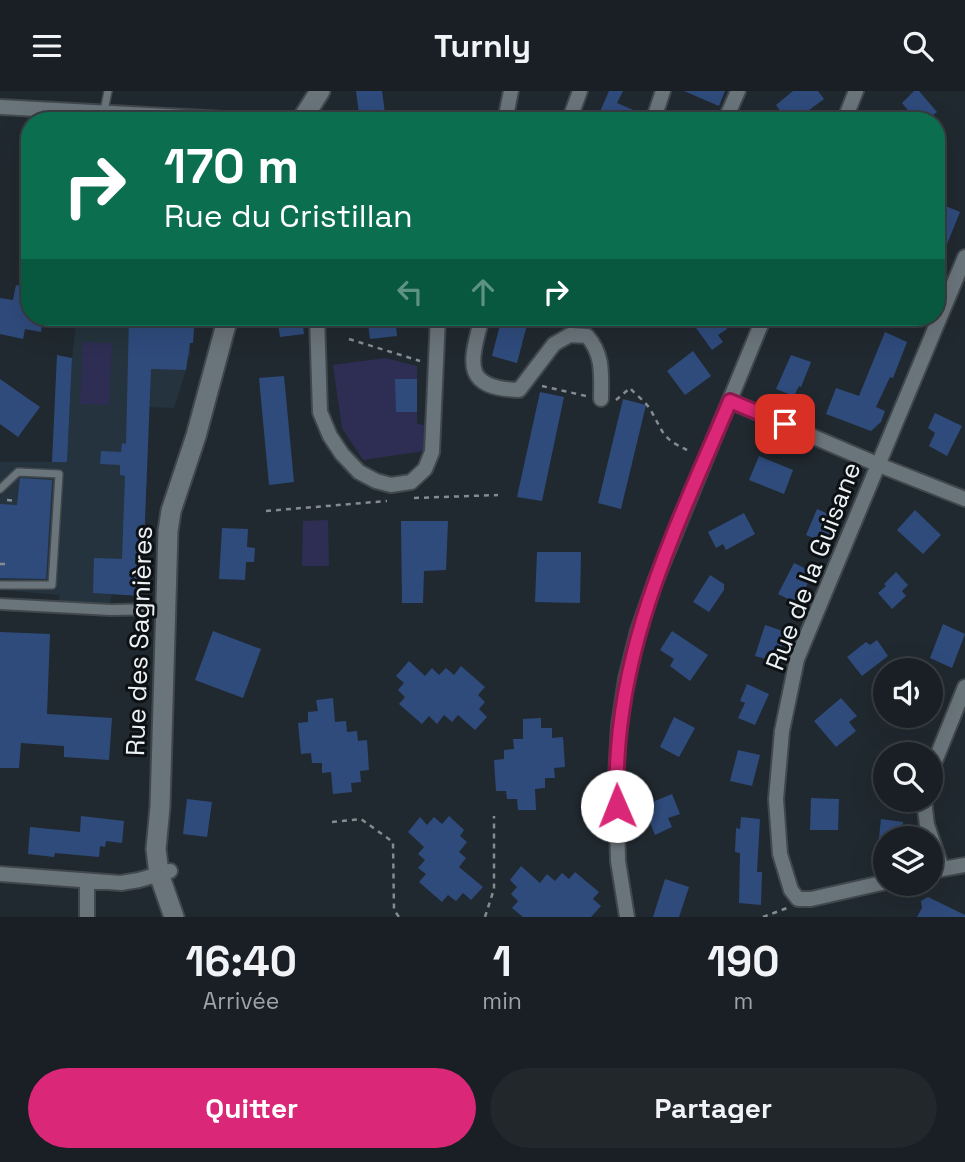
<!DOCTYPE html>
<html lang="fr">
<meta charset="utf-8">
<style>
body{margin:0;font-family:"Space Grotesk",sans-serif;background:#22272c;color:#f1f3f6;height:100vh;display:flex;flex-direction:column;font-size:26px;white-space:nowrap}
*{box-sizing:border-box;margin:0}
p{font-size:23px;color:#9fa2a6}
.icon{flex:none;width:38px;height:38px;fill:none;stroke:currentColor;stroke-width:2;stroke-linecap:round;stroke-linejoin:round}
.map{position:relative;height:826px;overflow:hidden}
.drawer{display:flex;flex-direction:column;background:#191f24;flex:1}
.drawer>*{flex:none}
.guide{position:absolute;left:21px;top:21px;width:924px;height:214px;border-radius:28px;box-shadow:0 7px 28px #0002,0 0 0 2px #373d41;background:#0b6e4f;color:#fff;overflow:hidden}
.fabs{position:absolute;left:873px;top:567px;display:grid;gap:14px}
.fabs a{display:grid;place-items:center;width:70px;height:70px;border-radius:50%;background:#191f24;box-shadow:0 7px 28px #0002,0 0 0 2px #373d41;font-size:35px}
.pin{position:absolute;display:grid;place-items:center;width:60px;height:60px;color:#fff;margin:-30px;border-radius:14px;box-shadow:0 4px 10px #0006}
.me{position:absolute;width:77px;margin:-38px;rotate:359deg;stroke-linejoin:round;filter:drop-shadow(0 0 5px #0008)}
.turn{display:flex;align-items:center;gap:24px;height:147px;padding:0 28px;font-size:32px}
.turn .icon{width:91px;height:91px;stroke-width:2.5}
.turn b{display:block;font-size:49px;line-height:60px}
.lanes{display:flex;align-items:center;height:66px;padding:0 28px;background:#0003;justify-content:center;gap:35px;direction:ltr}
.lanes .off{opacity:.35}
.eta{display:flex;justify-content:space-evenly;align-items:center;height:119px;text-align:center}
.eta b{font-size:42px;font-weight:700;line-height:49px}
.button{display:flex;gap:14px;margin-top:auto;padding:14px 28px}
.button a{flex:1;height:80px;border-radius:42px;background:#db2777;color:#fff;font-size:28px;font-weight:700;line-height:80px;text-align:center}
.button a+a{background:#22272c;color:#f1f3f6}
header{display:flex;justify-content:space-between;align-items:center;height:91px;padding:0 28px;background:#191f24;font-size:32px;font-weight:700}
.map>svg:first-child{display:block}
.built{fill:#24333d}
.green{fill:#2e2e54}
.building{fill:#2f4b7c}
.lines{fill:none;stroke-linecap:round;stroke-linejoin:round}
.service-casing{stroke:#40484d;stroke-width:10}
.pedestrian-casing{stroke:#40484d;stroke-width:14}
.minor-casing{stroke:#40484d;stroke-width:18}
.secondary-casing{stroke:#40484d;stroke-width:23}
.path{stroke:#848b91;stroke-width:2.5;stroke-dasharray:5 5;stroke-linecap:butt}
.service{stroke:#6a747b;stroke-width:7}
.pedestrian{stroke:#6a747b;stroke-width:10}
.minor{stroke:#6a747b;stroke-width:14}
.secondary{stroke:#6a747b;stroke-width:19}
.route-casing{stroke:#8e194d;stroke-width:18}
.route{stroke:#db2777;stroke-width:12}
.labels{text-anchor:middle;stroke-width:6;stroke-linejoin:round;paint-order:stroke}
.street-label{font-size:26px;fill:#ebf1f5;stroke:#0e1114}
</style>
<header><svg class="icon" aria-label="menu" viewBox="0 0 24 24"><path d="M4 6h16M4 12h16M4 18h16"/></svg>Turnly<svg class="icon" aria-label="search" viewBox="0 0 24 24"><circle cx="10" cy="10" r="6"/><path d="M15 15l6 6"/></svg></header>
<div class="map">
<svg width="965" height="826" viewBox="0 0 965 826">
<rect width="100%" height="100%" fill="#212930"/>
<path class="built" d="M77,226H196L193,252H190V266H187L186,279L174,317L149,316L142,505L112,503L110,513L58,512L60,504L0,499V371H67L72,267Z"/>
<path class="green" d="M83,251L112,252L109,314L80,313Z
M385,267L417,275V333L425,334L424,360L363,369L342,337L333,274Z
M328,429L329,475H302L303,430Z"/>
<path class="building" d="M356,0H382L386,30H360Z
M609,0H623L617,12L645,24L644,30H596Z
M684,0H725L719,15Z
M793,0H818L824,8L797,28L791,20L784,25L776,14Z
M914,0H919L937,21L926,30H917L902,12Z
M936,111L960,121L937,178H936Z
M16,194L30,197V226H43L41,241L25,238L23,248L0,243V207L13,209Z
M129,226H147V234L194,237L193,252H190L186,279L151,278L142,505L93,502L94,467L122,468L125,385L120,384V374L100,373L101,360L121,361L122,352L126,353Z
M277,226H302L304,243L280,246Z
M367,226H395L397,245L370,248Z
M502,226H529L517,272L492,265Z
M688,226H719L727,238L718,244L723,251L712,259Z
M885,241L907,251L893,287L890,286L876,316L885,320L881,331L871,340L826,323L836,297L859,305Z
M693,260L711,285L685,304L667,280Z
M57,264L72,267L67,371H52Z
M791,264L811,271L801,296L799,295L794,305L776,298Z
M284,285L294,391L269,394L259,287Z
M0,288L40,316L18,346L0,333Z
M395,288H417V321H396Z
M540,301L564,306L542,410L517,406Z
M623,308L646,314L621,418L598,412Z
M935,322L962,335L947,365L929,355L935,342L928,337Z
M759,365L793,379L784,403L749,389Z
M20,387L52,389L46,488L0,487V413L17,414Z
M817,418L837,427L826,452L806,444Z
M915,419L941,444L923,463L897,439Z
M744,422L755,443L726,459L723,453L716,457L708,441Z
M401,430H448L446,479L424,480L423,512H402Z
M222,437L248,438L247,456L255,457L254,471H246L245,489L219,488Z
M537,461H581L580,512L535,511Z
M794,472L813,481L798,513L778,503Z
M896,481L908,494L902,500L906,505L892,518L878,502L886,495L884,493Z
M710,484L724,493V499L709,521L693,511Z
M943,533L965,543L952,577L930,567Z
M765,534L786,541L777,571L755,565Z
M213,540L261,558L243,607L195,589Z
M672,540L708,564L690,590L670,575L674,568L660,559Z
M0,541L50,543L47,623L112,627L109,669L64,666V655L21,652L19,677H0Z
M877,549L888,565L862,585L847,566L866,551L870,554Z
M409,570L425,585L432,577L439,584L446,577L454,584L461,575L485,596L478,604L485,611L479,618L487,626L475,639L458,624L452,631L444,624L437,633L429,625L422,633L399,613L405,606L398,599L404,592L396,585Z
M747,593L769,603L755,634L738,627L745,612L740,610Z
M333,607L335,631L346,630L347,641L357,640L358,650L367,649L369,679L360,680L361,691L351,692L352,701L333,703L331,681L322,682V672H312L311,662L301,663L298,632L308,631V621L318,620L316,609Z
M841,607L857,625L849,631L856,640L836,656L814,630Z
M674,626L695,637L679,666L660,656Z
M541,627V637H552V647L563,646L565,676L554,677L555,687H545V697L535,698L536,719H518L517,708H507L506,700H496L494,669L504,668V659L514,658L513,648H523V628Z
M738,659L760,664L752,695L730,690Z
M672,703L680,723L668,727L672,736L655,744L643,715Z
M811,707L839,708L838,739H810Z
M187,708L212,711L207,746L183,743Z
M81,725L124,730L122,752L106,750L105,756L100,755L99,766L55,762L54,766L28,763L30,736L80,741Z
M449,725L464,739L460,745L467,751L459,761L466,767L459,776L483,796L471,809L463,802L456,810L448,804L442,811L419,791L426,783L418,777L425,769L418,763L424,756L408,741L420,726L427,734L434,726L442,733Z
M741,726L760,728L757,781H762L761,814L739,812L740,762L735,761L736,737L740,738Z
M881,728L903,731L901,747H879Z
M521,775L540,792L547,783L555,790L562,782L569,788L575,781L599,801L593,808L601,815L591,826H523L512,817L518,810L511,803L517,796L510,789Z
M665,788L689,796L679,826H653Z
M928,806L965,824V826H917L922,817L921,810Z"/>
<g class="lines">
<defs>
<path id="service" d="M104,20L108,0
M0,398L18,381L59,383L52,494H0"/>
<path id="pedestrian" d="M0,513L111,519L164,518"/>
<path id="minor" d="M0,16L262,30
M505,30L511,0
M569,30L580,0
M653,30L663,0
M725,30L738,0
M844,30L856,0
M317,226L320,321L330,345L342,363L359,381L376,390L391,394L411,391L425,378L432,361L438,226
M482,226C471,270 460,297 519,299L554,253L570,244L587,245C604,264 601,285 601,308
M730,310L879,374L965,408
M931,680L965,596
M924,709L927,734L942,778
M931,780L965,774
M0,783L121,792L139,789L170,780
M886,791L811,808H798L791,799L780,763L776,708L782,640L797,568L965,166
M87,826V791
M627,826L618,770L616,687L619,634L626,588L638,540L655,491L764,226"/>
<path id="secondary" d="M301,30L320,0
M174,826L159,783L156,758L160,716L168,440L171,420L196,345L228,226"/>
</defs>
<use href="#service" class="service-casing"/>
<use href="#pedestrian" class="pedestrian-casing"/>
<use href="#minor" class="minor-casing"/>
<use href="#secondary" class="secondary-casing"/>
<path class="path" d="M349,248L420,270
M542,295L586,305
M616,309L630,297C636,304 645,310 650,318C663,340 661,347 687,359
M414,407L498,404
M7,409L17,410
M266,420L387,410
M0,473H6
M332,731L361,728L393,751L394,819L399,826
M485,826L494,798V725
M763,826L787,817"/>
<use href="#service" class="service"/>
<use href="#pedestrian" class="pedestrian"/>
<use href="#minor" class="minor"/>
<use href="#secondary" class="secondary"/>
</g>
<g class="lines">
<defs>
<path id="route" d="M617,715C611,572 669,452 724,324L730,310L785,333"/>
</defs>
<use href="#route" class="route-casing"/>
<use href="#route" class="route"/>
</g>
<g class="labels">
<g class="street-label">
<text transform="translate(813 475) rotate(-69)" y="9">Rue de la Guisane</text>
<text transform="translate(139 550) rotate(-88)" y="9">Rue des Sagnières</text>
</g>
</g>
</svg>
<div class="fabs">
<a><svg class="icon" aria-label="sound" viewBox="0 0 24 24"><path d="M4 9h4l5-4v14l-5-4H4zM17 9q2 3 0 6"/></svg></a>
<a><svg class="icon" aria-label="search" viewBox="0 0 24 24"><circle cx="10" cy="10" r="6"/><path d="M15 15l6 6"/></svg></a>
<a><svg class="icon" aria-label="layers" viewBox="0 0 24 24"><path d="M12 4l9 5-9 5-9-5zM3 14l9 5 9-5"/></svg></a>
</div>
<div class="pin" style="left:785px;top:333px;background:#d93025"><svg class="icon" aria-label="arrive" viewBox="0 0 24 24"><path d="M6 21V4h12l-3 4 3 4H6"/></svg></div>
<svg class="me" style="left:617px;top:715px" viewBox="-20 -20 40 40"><circle r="19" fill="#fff"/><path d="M0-13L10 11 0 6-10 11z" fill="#db2777"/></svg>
<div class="guide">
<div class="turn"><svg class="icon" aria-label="right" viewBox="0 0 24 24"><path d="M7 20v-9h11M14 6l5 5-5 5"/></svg><div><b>170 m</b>Rue du Cristillan</div></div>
<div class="lanes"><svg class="icon off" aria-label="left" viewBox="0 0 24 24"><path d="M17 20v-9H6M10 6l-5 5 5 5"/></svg><svg class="icon off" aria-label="ahead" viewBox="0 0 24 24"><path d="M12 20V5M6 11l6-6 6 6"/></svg><svg class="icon" aria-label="right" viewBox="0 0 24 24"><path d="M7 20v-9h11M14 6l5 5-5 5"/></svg></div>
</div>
</div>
<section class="drawer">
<div class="eta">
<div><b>16:40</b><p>Arrivée</p></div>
<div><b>1</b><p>min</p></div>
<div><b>190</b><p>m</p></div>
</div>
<div class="button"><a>Quitter</a><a>Partager</a></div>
</section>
